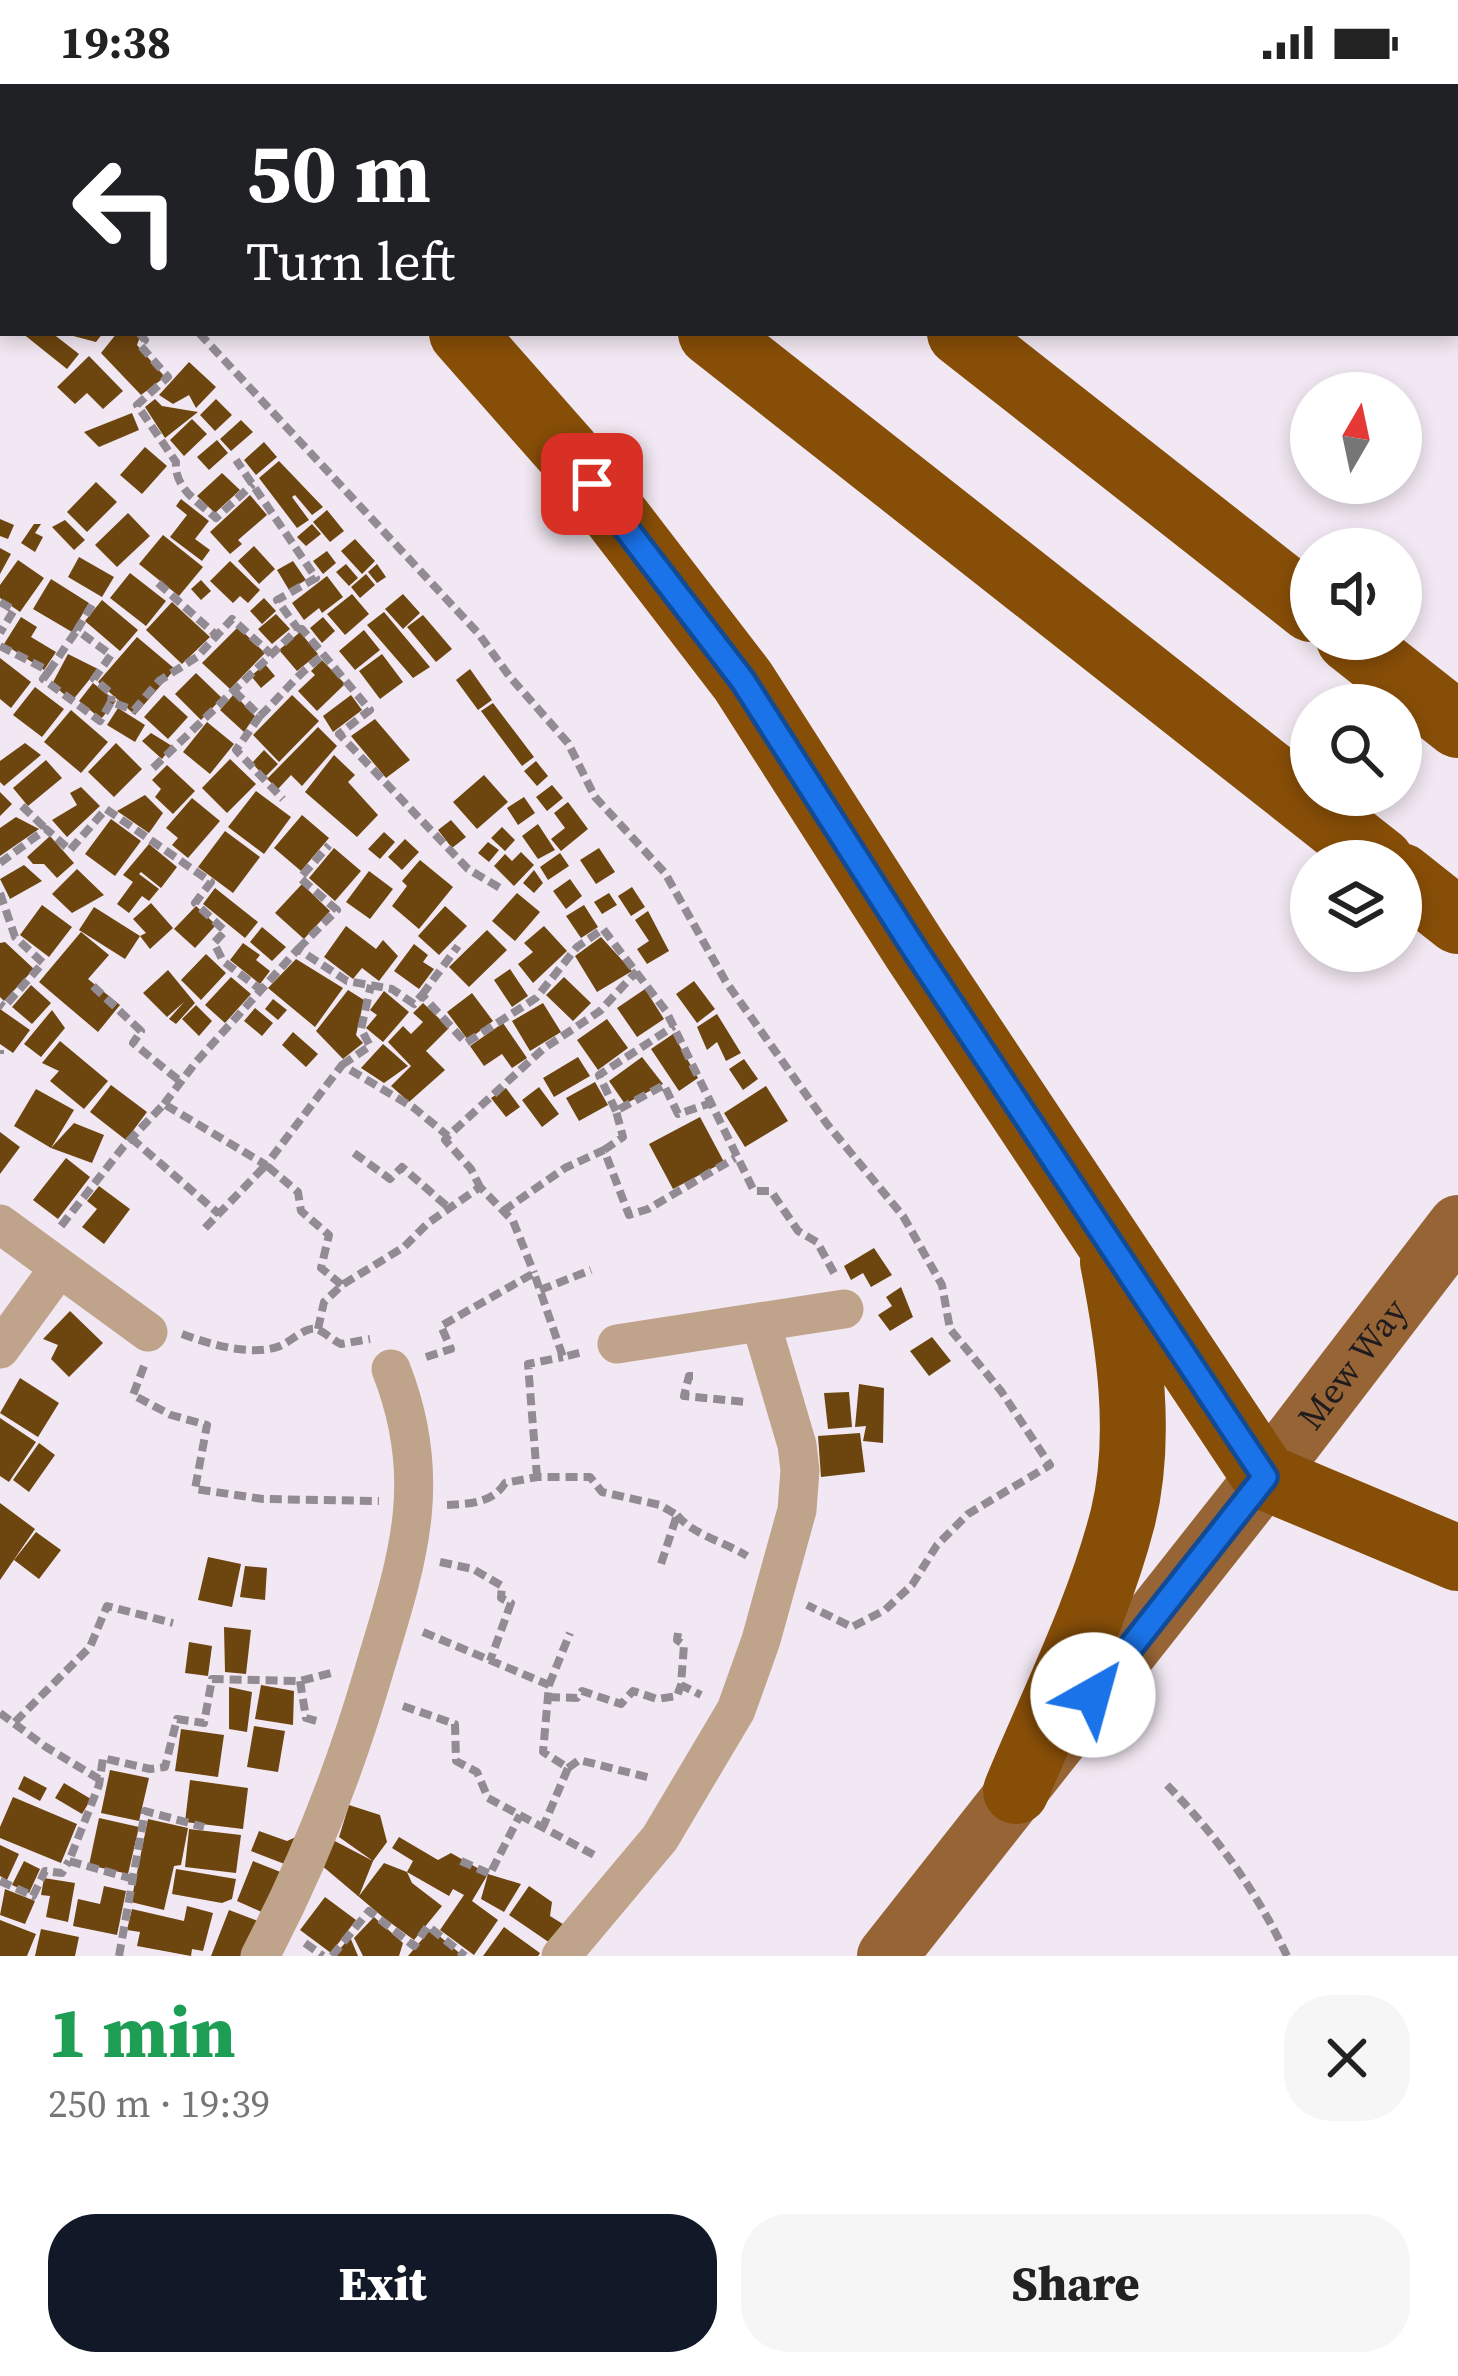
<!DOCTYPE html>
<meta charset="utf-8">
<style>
body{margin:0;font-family:"Source Serif 4",serif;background:#f6f6f6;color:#222;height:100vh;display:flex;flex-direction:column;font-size:45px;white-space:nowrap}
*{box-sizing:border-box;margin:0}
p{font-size:39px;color:#767676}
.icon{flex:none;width:66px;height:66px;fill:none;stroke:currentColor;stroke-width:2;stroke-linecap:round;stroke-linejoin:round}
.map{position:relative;height:1872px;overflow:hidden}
.details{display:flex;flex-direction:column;background:#fff;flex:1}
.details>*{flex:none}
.top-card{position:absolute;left:0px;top:0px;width:1458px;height:252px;box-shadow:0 6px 18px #0003;background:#202124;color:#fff;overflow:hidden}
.needle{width:78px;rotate:9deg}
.controls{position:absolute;left:1290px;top:288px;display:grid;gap:24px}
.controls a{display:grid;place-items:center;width:132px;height:132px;border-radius:50%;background:#fff;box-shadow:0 6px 18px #0003;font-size:60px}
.pin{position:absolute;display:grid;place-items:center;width:102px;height:102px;color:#fff;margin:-51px;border-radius:24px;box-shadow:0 6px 18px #0006}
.me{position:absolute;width:132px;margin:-66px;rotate:38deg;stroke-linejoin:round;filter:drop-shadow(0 0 9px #0008)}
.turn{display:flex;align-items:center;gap:42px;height:252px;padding:0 48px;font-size:54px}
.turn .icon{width:156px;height:156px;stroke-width:2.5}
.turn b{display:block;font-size:84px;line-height:102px}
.round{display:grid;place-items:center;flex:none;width:126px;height:126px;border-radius:48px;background:#f6f6f6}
.summary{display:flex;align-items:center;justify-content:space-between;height:204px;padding:0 48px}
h1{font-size:72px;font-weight:800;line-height:90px;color:#1e9e55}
.primary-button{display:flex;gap:24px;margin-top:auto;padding:24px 48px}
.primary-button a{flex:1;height:138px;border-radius:48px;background:#111827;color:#fff;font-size:48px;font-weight:800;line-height:138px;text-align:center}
.primary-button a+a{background:#f6f6f6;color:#222}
.status{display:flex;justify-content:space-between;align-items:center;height:84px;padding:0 60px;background:#fff;direction:ltr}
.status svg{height:33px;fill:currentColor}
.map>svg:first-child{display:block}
.building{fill:#6d450f}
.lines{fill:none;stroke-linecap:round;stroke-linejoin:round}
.path{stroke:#928b93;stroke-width:8;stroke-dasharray:12 6;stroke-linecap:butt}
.minor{stroke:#c0a38b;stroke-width:39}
.primary{stroke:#976535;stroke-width:60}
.motorway{stroke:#874e07;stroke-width:66}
.route-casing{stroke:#114b97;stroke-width:30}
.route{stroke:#1a73e8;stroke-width:21}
.labels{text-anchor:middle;stroke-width:12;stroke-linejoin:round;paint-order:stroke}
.street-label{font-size:36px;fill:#1f1b1f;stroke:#f2e8f3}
</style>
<div class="status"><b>19:38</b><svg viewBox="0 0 49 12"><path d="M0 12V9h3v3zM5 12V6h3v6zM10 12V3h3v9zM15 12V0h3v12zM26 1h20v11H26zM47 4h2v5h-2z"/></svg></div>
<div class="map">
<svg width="1458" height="1872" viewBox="0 0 1458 1872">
<rect width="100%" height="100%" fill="#f2e8f3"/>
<path class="building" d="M22,249H52L79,270L67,285Z
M62,249H103L96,258Z
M117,249H136L140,253L137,261L165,293L141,311L101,269Z
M89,272L123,307L103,325L87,309L75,320L57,303Z
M189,278L216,303L196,324L189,311L173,320L159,311Z
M155,315L162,322L198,328L165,354L145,323Z
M216,315L232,331L215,347L200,331Z
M132,329L139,346L99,363L84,348Z
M192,335L207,350L184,372L170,356Z
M241,336L253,348L231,367L220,355Z
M217,356L228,369L209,386L197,373Z
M264,358L277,373L256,391L244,376Z
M145,363L167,382L142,410L120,391Z
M279,377L323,423L312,431L295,411L292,413L309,436L297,444L259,394Z
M222,389L240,406L215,429L197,412Z
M96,398L117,418L87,448L67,428Z
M250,411L267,431L238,456L242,460L230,470L210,448Z
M181,415L209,437L195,455L210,466L202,477L170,453L187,431L176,422Z
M327,426L344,447L330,458L313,438Z
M128,429L150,452L117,483L95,461Z
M0,435L14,441L8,455L0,452Z
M65,436L85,456L74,466L52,443Z
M34,440H41L35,449L43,453L35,468L21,459Z
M312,440L321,450L306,462L297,453Z
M163,451L203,483L179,512L139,480Z
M355,455L375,477L362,490L341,467Z
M254,462L275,485L259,500L238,477Z
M0,464L11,470L0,490Z
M327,467L336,479L323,490L313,477Z
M79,473L114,493L102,513L68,493Z
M18,476L44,494L20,528L0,514V501Z
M230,477L260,506L248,519L240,512L233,519L210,497Z
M293,477L306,496L289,506L277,486Z
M346,480L358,494L349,502L336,488Z
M377,480L386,493L377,499L368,488Z
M130,489L166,517L146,542L110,514Z
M366,490L375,501L360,514L351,503Z
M327,492L343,513L322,529L319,524L304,536L292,519Z
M51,495L89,519L72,548L33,525Z
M201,496L211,507L201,516L191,505Z
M352,510L369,530L345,551L327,530Z
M403,510L420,529L403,545L385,525Z
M264,514L276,527L262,540L250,527Z
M102,516L138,546L120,567L85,537Z
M172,518L210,553L182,580L146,546Z
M384,528L430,583L413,594L367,541Z
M276,530L290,545L272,560L258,545Z
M423,531L452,565L436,578L407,543Z
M21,533L37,543L31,553L56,568L44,586L4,560Z
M323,533L335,547L322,559L310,544Z
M238,543L265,569L230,605L202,579Z
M364,546L380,566L355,586L339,567Z
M300,548L318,570L297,587L279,566Z
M137,553L175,585L135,631L98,598Z
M68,570L98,585L72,617L52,600Z
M382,570L403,598L380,615L359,587Z
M0,574L31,598L11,624L0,615Z
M322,576L345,600L317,627L298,607L315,591L311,587Z
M265,580L275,592L261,604L251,592Z
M470,585L492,616L478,626L456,596Z
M196,589L222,614L201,636L175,610Z
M93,599L116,617L101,635L79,617Z
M35,603L64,625L42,653L13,631Z
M234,610L255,632L244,648L220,626Z
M164,611L188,633L168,655L144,633Z
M292,611L319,637L279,678L253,651Z
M351,611L362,626L333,648L323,632Z
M493,619L534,673L522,682L481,627Z
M118,624L145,641L135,658L107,641Z
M71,626L108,658L81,689L44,658Z
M375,635L410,676L386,694L351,652Z
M207,638L234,660L210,690L183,668Z
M318,643L337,662L302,702L291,691L278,705L267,695Z
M151,649L172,662L162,675L142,657Z
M25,659L41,671L4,702L0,698V677Z
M116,659L142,685L114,713L88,688Z
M264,666L278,680L265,693L252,679Z
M334,671L355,691L348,698L378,731L357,753L305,708Z
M230,675L256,700L227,729L202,704Z
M46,676L62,694L28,722L13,704Z
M536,677L548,692L537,702L524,687Z
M167,681L195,707L173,730L155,713L161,705L152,696Z
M484,691L508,718L477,745L453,718Z
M552,701L563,714L547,727L536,713Z
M81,703L100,722L67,753L52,736L77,721L70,709Z
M256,707L291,733L264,770L228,743Z
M0,708L12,720L0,732Z
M145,711L163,729L149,749L117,727Z
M524,713L535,729L518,741L507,724Z
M192,714L220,737L188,774L172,761L178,754L166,744Z
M568,718L588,745L561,767L551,755L565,744L554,729Z
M302,731L329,754L301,787L274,764Z
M16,733L39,745L0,772V744Z
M111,735L141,757L115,792L85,770Z
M451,736L466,753L452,764L438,746Z
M538,740L555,766L538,775L522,752Z
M502,743L515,756L505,767L491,754Z
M225,747L260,773L233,809L198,783Z
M384,748L395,758L380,775L368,765Z
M50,752L74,779L57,794L44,780H33L27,773Z
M405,755L419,768L402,786L388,773Z
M488,758L499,766L489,778L478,769Z
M149,760L177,783L161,804L141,788L139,790L159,805L149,817L142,812L129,829L117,820L133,798L123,791Z
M334,764L361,787L335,817L309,794Z
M599,764L615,788L596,800L580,776Z
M521,768L534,781L514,802L494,782L505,770L512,777Z
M560,769L569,782L548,796L540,783Z
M420,776L453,803L419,845L392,822L407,802L402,797Z
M24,781L42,797L10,815L0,795Z
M77,785L104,811L72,829L52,810Z
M534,786L543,799L534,809L523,799Z
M369,787L393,805L370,835L346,818Z
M570,795L582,812L566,825L553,807Z
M302,800L330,827L304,855L275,829Z
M632,803L645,823L631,832L618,812Z
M215,804L258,838L245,854L203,820Z
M517,809L540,828L515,857L492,837Z
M609,809L617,821L602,830L594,818Z
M151,819L173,844L150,865L140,852L125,875L79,846L94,823L140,852L146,849L133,835Z
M42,821L72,843L49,873L20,851Z
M584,821L598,843L581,854L566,832Z
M196,822L216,841L195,864L174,845Z
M445,822L467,842L439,871L418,852Z
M648,827L669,867L647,880L637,865L649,857L635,836Z
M346,842L376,865L383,856L398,872L379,897L362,884L353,895L324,873Z
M544,842L567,867L533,899L518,880L533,868L524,859Z
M262,843L286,863L272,877L250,858Z
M487,846L507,866L469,903L449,883Z
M81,848L109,871L88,895L120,921L98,948L39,898Z
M601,853L632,887L597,908L575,872Z
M5,858L34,885L4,917L0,913V859Z
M243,859L260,871L256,876L270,887L260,900L230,876Z
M414,860L428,871L423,878L434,885L419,905L394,887Z
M206,870L226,889L201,916L181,896Z
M296,875L343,904L315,943L268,904Z
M510,885L528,912L512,923L494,896Z
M168,886L195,919L176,940L169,935L184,918L167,933L143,909Z
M231,893L251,910L225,939L205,921Z
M564,893L591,919L573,937L546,911Z
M694,897L715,925L697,939L676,910Z
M31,901L51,919L32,940L12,923Z
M645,905L664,935L637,953L617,924Z
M348,906L364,916L356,951L363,959L343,975L316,947Z
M384,907L409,928L383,958L366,944L377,931L370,926Z
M472,909L493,937L468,956L447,928Z
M273,915L287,926L278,936L265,925Z
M423,919L449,944L426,967L445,986L409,1018L391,1002L411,982L388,958L403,942L411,950L423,938L413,929Z
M543,919L561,948L530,967L512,937Z
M196,921L212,937L199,952L182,935Z
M255,924L273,939L262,952L244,937Z
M0,925L30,946L13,969L0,960Z
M52,926L65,944L41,973L24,960Z
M717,930L741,969L726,977L717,958L707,966L697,943Z
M607,935L628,964L598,986L577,956Z
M503,939L527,974L512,984L502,970L484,982L470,962Z
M293,948L318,970L306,983L282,961Z
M673,950L698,994L679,1007L651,965Z
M60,957L108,997L84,1025L50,997L59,987L42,979Z
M383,960L408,982L384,999L361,984Z
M578,973L590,992L554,1013L543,994Z
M642,973L663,1000L625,1020L609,997Z
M744,975L758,995L743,1006L729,985Z
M595,998L608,1021L579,1037L566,1014Z
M111,1001L147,1028L126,1056L90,1028Z
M766,1002L788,1037L745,1063L724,1029Z
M539,1003L559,1030L542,1043L522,1016Z
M506,1004L520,1023L506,1033L491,1014Z
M36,1005L74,1026L51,1064L74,1039L104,1051L92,1079L51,1064L14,1042Z
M700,1033L724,1078L673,1105L649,1060Z
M0,1048L20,1063L0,1090Z
M66,1074L90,1093L58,1135L33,1116Z
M99,1102L130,1125L104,1160L82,1143L97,1125L87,1117Z
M874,1164L892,1191L871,1203L863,1189L851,1196L844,1182Z
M901,1203L913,1233L890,1247L878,1231L892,1222L886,1213Z
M70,1227L103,1259L69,1293L51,1275L58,1261L43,1255Z
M932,1253L951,1277L929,1292L910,1267Z
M20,1294L59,1319L38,1353L0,1329Z
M859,1300L884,1304L883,1359L863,1357L866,1342L855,1343Z
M849,1308L852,1343L828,1345L824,1309Z
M0,1334L36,1358L9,1398L0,1392Z
M860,1349L865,1388L821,1393L818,1352Z
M39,1359L55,1371L29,1408L13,1396Z
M0,1419L35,1445L0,1496Z
M36,1448L61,1466L39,1495L14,1476Z
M208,1473L241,1480L232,1523L198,1516Z
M245,1482L267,1484L265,1516L240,1513Z
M224,1543L251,1546L246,1590L225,1588Z
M189,1558L212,1562L208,1592L185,1589Z
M261,1601L294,1607L293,1641L255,1635Z
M229,1603L252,1608L247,1648L229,1645Z
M254,1642L285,1647L278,1688L247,1683Z
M181,1645L224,1651L218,1693L175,1687Z
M110,1686L149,1694L139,1737L101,1729Z
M24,1692L47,1704L40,1717L18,1705Z
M190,1696L248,1704L243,1745L185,1738Z
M64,1699L91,1715L82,1730L55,1714Z
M13,1713L77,1740L61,1779L0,1754V1743Z
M349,1721L380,1731L387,1758L373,1777L339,1753Z
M99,1734L139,1743L128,1790L89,1781Z
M148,1735L188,1744L181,1781L174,1782L164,1826L131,1818Z
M189,1745L241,1751L236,1789L185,1783Z
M259,1747L287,1757L296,1753L295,1784L251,1767Z
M399,1753L438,1776L451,1769L488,1790L521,1800L504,1828L481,1815L488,1790L472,1817L498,1836L474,1871L440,1846L464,1811L453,1805L449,1812L407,1788L413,1777L392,1764Z
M331,1755L373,1777L359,1812L384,1779L407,1788L412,1799L442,1822L414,1856L384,1834L314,1775Z
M0,1761L19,1770L7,1796L0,1792Z
M24,1777L40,1785L29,1809L12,1801Z
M253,1777L283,1789L266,1830L237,1817Z
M176,1785L236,1795L232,1815L222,1819L172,1810Z
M44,1794L75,1799L68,1838L46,1833L50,1812L41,1811Z
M104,1802L126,1807L117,1851L73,1842L78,1815L100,1820Z
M529,1802L552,1818L550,1832L566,1842L553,1861L509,1831Z
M5,1805L35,1817L25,1840L0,1831Z
M325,1813L356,1836L331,1869L300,1846Z
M187,1822L213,1829L203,1867L192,1865L191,1872L137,1862L140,1848L127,1846L132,1825L184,1837Z
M229,1826L261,1838L249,1872H211Z
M374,1833L403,1859L399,1872H363L354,1854Z
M0,1836L36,1850L27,1872H0Z
M504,1843L540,1869L538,1872H483Z
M41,1845L79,1853L75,1872H35Z
M431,1845L463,1872H408Z
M350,1853L358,1872H334Z"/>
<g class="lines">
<path class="path" d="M0,47L3,50
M0,145L3,142
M0,159L3,163
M0,219L3,216
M139,249L145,256L140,261L168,293L137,321L176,378C174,404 198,418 216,434L253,400
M199,249L478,549L510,593L568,659L595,713L665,789L726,898L827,1040L903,1132L942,1201L950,1245L1001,1307L1050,1381L968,1430L937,1461L912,1501L885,1526L852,1543L807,1521
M158,499L216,551
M0,518L14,526L0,549
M92,521L77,546L111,571L94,595L112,610L111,618
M298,545H302L370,626L339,650L468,785L500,804
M0,562L49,587L77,546
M49,587L43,595L100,637L111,618L134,626L159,597L197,573L232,535L271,570
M234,607L260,632C283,610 299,588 325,570
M260,632L236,666L283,715
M153,684L298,545L277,516L316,494L236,376
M22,722L46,745
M0,779L46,745L70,766L106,725L211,798L195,819L225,847L214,859L223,877L261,906
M0,809L15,853L43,879L4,923L0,920
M298,865L337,826L300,794L329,761
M93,902L141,947L133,959L181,998
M422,911L458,862
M0,966V970
M342,981L370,962L361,945L371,901
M164,1020L196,978L298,865L347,897L392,905L414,920L422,911L466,959L536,914L577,863L603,845L666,927L754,1107H771L798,1147L817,1158L834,1189
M616,1027L599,991L674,942
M448,1052L445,1056L471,1085L480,1103
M131,1054L219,1130
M604,1066L623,1053L616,1027L664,1001L678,1030L711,1019
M354,1069L390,1095L402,1083L449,1124
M503,1127L565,1084L604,1066L629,1131L648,1125L735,1074
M61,1142L124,1062L164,1020L266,1081L342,981L414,1024L448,1052L543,965L600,927L637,887
M205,1144L266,1081L298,1108L301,1127L329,1151L321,1184L342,1201
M540,1206L591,1186
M318,1245L324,1218L342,1201L404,1163L428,1139L480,1103L513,1137L534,1189
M182,1250C209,1260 252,1273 280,1262C290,1258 305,1243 316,1245C323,1247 334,1257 341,1260L370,1255
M426,1273L451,1265L441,1242L534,1189L563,1273L583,1268
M144,1282L133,1311L171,1331L207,1341L195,1405L263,1415L379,1417
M693,1292H689L684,1312L746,1318
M537,1393L528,1280L563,1273
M447,1421C469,1420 493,1419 505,1399L537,1393H590L602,1408L660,1421L677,1431L660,1483
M677,1431C693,1451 725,1458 747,1472
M440,1478L473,1485L502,1502L501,1514L511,1519L490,1577
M423,1548L549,1601L543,1668L568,1684L543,1743
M678,1549L677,1556L684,1561L681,1601L701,1611
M300,1597L306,1634L320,1638
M549,1601L570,1549
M548,1613L577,1614L582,1607L621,1620L633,1607L657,1615L677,1612L681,1601
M403,1622L455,1640L456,1677L477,1688L488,1714L596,1772
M0,1629L46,1663L99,1695
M15,1638L90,1563L107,1522L173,1539
M568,1684L579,1676L651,1694
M1167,1701C1217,1752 1257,1808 1287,1872
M461,1777L490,1790L520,1731
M133,1795L69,1777L99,1701L103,1674L150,1685L165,1683L177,1635L204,1639L212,1595L300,1597L335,1588
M0,1797L33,1812L45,1787L62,1789L69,1777
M305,1859L323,1872
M119,1872L145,1727L204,1743
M332,1872L369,1827L414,1862L428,1842L465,1872"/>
<path class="minor" d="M0,1140L148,1248
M617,1260L844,1225
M0,1265L59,1184
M260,1872C308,1781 344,1689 373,1590C406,1480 436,1399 391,1285
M561,1872L660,1754L736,1626L761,1556L797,1426L800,1386L797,1361L761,1239"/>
<path class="primary" id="s1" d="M887,1872L1265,1393L1458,1141"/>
<path class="motorway" d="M222,0L225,3
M395,0L398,3
M643,0L647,3
M1000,0L1005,3
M1455,203L1458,204
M462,249L567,368L743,597L915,866L1265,1393L1458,1474
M711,249L1381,777
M960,249L1311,525
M1349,555L1458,641
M1401,792L1458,837
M1016,1707C1053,1617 1099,1527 1123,1433C1143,1352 1129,1259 1113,1178"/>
</g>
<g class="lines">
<defs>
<path id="route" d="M592,400L743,597L915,866L1265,1393L1093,1611"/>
</defs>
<use href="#route" class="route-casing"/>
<use href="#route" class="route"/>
</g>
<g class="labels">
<g class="street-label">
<text dy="13" stroke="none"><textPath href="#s1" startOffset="753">Mew Way</textPath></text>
</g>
</g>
</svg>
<div class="controls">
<a><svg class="needle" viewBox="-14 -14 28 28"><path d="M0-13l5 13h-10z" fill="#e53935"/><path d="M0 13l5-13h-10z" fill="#767676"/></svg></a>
<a><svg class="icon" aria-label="sound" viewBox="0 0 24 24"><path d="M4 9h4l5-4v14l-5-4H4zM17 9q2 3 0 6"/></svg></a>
<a><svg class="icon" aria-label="search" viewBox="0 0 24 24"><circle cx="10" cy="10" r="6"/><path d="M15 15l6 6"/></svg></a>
<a><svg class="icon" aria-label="layers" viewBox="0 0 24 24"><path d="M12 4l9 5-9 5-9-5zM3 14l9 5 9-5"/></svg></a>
</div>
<div class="pin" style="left:592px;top:400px;background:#d93025"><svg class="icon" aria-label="arrive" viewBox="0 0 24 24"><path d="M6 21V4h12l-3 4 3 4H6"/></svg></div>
<svg class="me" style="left:1093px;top:1611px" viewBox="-20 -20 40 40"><circle r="19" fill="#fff"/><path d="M0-13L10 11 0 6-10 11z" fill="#1a73e8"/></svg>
<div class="top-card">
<div class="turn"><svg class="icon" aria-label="left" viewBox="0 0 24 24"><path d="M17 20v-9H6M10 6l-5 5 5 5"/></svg><div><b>50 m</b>Turn left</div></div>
</div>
</div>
<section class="details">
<div class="summary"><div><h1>1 min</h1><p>250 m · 19:39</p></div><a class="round"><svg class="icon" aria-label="close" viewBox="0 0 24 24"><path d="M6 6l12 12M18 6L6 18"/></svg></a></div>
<div class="primary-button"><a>Exit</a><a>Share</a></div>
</section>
